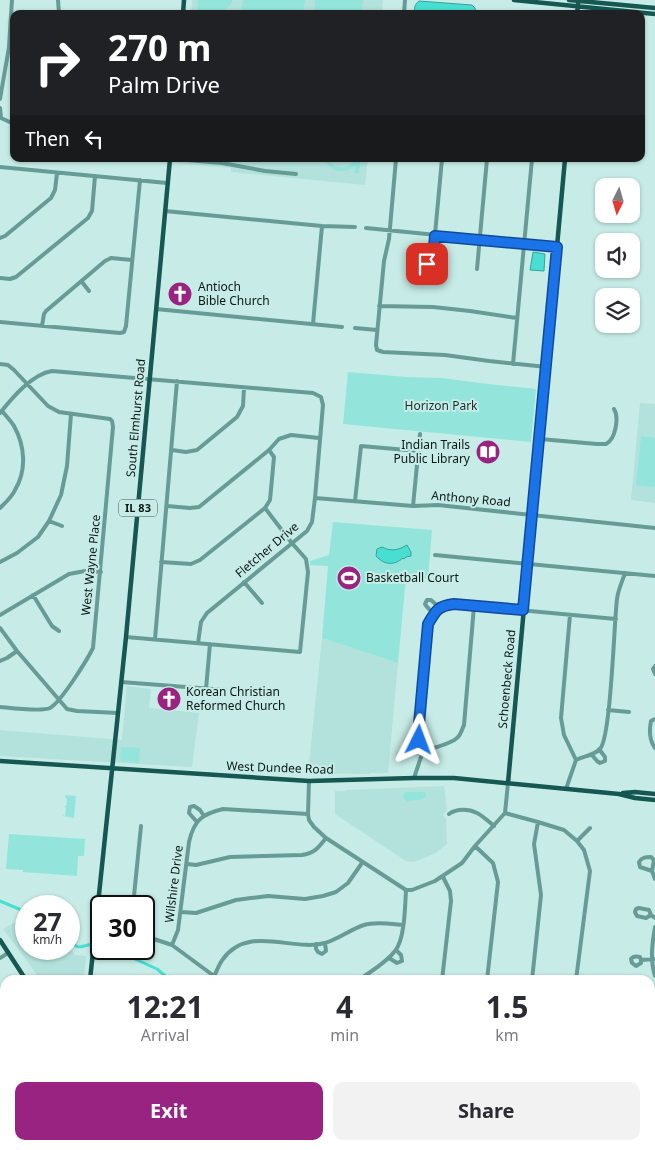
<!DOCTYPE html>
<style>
body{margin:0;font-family:"Noto Sans",sans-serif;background:#f2f2f3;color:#2b2b33;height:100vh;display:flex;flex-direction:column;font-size:19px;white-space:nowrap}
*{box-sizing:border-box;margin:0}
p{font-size:16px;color:#7c7c81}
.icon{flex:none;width:28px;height:28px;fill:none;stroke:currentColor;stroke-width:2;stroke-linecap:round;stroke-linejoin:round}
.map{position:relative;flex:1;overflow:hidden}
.sheet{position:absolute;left:0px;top:975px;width:655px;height:175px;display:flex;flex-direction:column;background:#fff;border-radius:15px 15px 0 0;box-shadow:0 1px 4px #0004}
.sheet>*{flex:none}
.hud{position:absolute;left:10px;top:10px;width:635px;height:152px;border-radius:10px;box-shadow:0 1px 4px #0004;background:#202124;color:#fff;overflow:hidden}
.needle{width:32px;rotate:185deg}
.buttons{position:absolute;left:595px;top:178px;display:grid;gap:10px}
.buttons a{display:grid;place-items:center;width:45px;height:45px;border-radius:10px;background:#fff;box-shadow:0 1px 4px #0004;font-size:25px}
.speed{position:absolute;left:15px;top:895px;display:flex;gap:10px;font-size:25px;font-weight:700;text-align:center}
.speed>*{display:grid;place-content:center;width:65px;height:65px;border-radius:50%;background:#fff;box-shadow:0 1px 4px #0004;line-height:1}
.speed small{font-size:12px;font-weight:400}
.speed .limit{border:2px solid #111;border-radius:8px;background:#fff;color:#111}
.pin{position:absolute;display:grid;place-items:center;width:42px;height:42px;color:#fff;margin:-21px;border-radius:10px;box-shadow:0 2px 8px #0006}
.me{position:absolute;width:55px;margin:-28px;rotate:3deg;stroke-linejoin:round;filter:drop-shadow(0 0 4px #0008)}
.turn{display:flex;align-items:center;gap:18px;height:105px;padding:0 15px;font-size:22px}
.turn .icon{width:65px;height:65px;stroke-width:2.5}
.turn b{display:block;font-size:35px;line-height:42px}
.then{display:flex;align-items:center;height:48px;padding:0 15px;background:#0003;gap:10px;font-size:19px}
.eta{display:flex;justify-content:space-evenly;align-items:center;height:85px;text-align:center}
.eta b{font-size:30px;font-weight:700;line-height:35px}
.button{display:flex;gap:10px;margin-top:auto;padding:10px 15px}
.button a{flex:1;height:58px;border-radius:10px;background:#982380;color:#fff;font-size:20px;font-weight:700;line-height:58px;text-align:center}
.button a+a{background:#f2f2f3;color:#2b2b33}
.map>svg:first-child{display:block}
.built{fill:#b3e1db}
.green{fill:#93e5db}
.water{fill:#48dfd2;stroke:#35a39a}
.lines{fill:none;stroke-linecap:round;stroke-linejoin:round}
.stream{stroke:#35a39a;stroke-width:1}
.canal{stroke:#48dfd2;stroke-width:3}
.minor{stroke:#679b95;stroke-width:4}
.major{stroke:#165752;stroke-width:4.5}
.route-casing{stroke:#114b97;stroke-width:12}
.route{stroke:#1a73e8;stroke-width:9}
.labels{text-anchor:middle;stroke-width:4;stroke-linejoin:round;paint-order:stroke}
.shield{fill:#c7ece7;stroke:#435855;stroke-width:1}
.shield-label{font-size:11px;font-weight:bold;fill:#0a1816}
.poi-label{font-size:12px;fill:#0a1816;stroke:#c7ece7;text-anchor:start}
.park-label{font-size:12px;fill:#162f2d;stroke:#c7ece7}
.street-label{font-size:12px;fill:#0a1816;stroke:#c7ece7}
</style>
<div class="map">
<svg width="655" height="1150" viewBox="0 0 655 1150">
<rect width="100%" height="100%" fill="#c7ece7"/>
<path class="built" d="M192,0H383L382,14H191Z
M178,159H368L365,185L231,172V168L177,163Z
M640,403L655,404V503L631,500Z
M322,638L398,663L388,773H370L369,774L308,773Z
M127,686L151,689L149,708L199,713L192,767L0,756V730L122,740Z
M444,786L447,810L443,815L446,818L447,844L436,853L414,862L406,861L335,814V791H345L346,790Z
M21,919L26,923V949H55L73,951L75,955L86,956L84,980H41L3,929Z"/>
<path class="green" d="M198,0H233L230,5L221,14H197Z
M243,0H305L303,14H259L241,12Z
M315,0H363L361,14H314Z
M324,159H328C335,170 348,170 356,159H361L359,173H355V166C344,175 330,172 324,159Z
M348,372L407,377L442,378L488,384L536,389L531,442L343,424Z
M641,436L655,438V487L636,485Z
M333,522L432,530L428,579L406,577L398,663L322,638L328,566L310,565V561L329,555Z
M121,747L140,748L139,763L122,761L120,758Z
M406,792H425L426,797L419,800H415L407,802L404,799L403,795Z
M65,795L76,796L74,818L63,816V815L65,816L66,808L64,806H66L67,799L65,797Z
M9,834L85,839L84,856H78L77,876L23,872V870L6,869Z
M650,1073H655V1139H650Z"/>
<path class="water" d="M419,1L472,5L475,8L476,14H418L415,12C414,7 415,4 419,1Z
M533,252L545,254L544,271L530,270Z
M407,545L411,552V556L406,557L404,559L403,558C394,566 384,565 376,556L377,549L382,547C392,552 398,550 407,545Z
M566,1145C579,1145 599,1145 611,1150H565Z"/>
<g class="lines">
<path class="stream" d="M650,1126L655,1116"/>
<path class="canal" d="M0,901L26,912
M69,941C78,948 78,948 88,945C92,944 97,944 101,944
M113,949L157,969L170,980"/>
<path class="minor" d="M58,0L59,14
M404,14L405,0
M0,99L9,47L12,0
M0,108L1,118L14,124
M176,159L222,163L265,171L296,174
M396,159L389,239L384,261L376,345L377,350L383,352L445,355L489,361L547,367
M0,167L167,183
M165,211L322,226L355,227
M366,228L557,247
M0,238L5,236L51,198L55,190L57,173
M427,264L433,256L442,159
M477,269L487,159
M0,278L10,279L16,277L88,218L92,211L95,176
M82,282L89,291
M379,306L433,307L470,311L517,318
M156,309L342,327
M0,322L120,333L124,332L126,326L140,180
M313,324L322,226
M42,326L44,314L46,311L105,261L111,258L132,260
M355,328L377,330
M0,364L8,365L14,370L48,406L59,412L110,419L112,421L113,427L93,648C87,660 61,702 50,708C42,712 11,708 0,707
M513,364L532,159
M0,413C12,398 32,374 52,371L313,393L321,397L323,405L315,498L312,522L307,531L207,613L201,622L198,643
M540,439L597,444C598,444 605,444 606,444C616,439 619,417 614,409
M172,450L186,452L197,450L237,417L243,406L244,388
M315,498L413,506L438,505L655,528
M355,501L361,446L418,451
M167,506L190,508L199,507L269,450L279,439L291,435L319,438
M413,506L420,434
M0,508C5,503 12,497 15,490C27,470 25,446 14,426C11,421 6,416 2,411
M49,521L62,526
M435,555L655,576
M0,562L17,553L38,537L49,521L61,495L67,466L71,414
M161,562L191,564L200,560L265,508L270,500L274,457L269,450
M244,582L262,603
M33,595L52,626L59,631
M434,613C430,610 427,608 425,604L427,600H431L440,608
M0,615L69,574L85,571L101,572
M570,615L561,718L564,735L576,760
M0,628L17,651L67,709L77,711L118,713
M126,637L300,652L308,572L306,559L291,542L265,508
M155,639L177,381
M0,661L7,658L17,651
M655,666L653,669L655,674
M121,682L225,690
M206,689L210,644
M608,710L629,712
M655,719L651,721C649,731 649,740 655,748
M423,751L419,739V723L428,624C435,610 438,606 454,604L616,619
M592,755L597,761L600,763L605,761V757L599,749
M414,778L423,751C433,748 452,744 458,737C461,734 462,729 464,725L474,606
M309,781L308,814L309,820L314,827L326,838L406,890
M566,789L576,760C584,756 593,756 600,749C611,737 614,623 617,599C618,590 622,582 625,573
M505,813L538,822L564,830L577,841L584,850L590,871L576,980
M449,814C457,808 469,809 477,813C483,816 489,822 494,826
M197,822L189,813L190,807L194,806L200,810L204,816
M577,841L590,828
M475,846L493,863L498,882L487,980
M187,864L196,865L230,857L302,855C315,853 318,848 326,838
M652,871L640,867L639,862C642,857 646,857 651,857L654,860L652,871L655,879
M406,890H412L435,881L462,863L475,846L505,813L508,783
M133,906L141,826
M181,912L196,913L236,900L251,898L268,896L305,899L323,896L336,892L348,883L362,863
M651,915L646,918L637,916L635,912L636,909L639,908L649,910L651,915L655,918
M655,927C652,944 650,960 655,976
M144,937L151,938L172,945L214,976L224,980
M316,944V949L318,952L322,954L326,951L325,943
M172,945L178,930L189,842C194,820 202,814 223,809L308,814
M0,958L8,953
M389,958L397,963L402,961L401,955L396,950
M641,960V963L636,966L632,963L631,959C633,956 636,956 640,957L641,960L655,959
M214,976C217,971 219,964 223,959C249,924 292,952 325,943C339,939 351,929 364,925C376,921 391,924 403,925
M359,980C371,971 386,963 395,951C405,939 405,906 406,890
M442,980L451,901L450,891L443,877
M532,980L541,895L534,844L538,822
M0,997L5,1002
M650,1002L655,1000
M650,1053L655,1050
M0,1135H5
M127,1145V1150
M85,1150L84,1149L90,1145
M182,1150V1145
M223,1150L225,1145"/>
<path class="major" d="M514,0L655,14
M569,0L655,8
M183,14L184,0
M577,14L578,4
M0,761L309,781L414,778H454L619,794L635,798L655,800
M508,783L565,159
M623,793L635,792L655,794
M0,940L26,980
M90,980L126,637L170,159
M264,1145L271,1150"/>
</g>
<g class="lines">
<defs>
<path id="route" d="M419,740V724L428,624C436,610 438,606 454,604L523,610L557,247L435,236L433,256L427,264"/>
</defs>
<use href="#route" class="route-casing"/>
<use href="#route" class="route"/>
</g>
<defs>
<symbol id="church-disc" viewBox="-11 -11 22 22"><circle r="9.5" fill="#982380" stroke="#c7ece7"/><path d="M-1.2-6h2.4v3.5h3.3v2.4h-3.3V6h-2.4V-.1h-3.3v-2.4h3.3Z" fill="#fff"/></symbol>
<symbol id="library-disc" viewBox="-11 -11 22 22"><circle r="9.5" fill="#982380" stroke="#c7ece7"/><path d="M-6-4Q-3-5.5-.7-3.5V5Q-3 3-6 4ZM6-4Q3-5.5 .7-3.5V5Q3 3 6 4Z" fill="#fff"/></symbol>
<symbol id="stadium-disc" viewBox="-11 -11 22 22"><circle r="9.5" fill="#982380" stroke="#c7ece7"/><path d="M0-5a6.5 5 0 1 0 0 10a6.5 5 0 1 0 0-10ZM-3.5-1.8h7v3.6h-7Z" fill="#fff"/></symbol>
</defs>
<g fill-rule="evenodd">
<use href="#church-disc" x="166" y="280" width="28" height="28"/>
<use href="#library-disc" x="474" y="438" width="28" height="28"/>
<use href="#stadium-disc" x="335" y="564" width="28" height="28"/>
<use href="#church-disc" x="155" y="685" width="28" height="28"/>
</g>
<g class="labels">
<rect class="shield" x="119" y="499.5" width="38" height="17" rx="4"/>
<g class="shield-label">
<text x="138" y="512">IL 83</text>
</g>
<g class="poi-label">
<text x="198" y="291">Antioch<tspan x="198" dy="14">Bible Church</tspan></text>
<text x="470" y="449" text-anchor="end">Indian Trails<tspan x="470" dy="14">Public Library</tspan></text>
<text x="366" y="582">Basketball Court</text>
<text x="186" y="696">Korean Christian<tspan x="186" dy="14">Reformed Church</tspan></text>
</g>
<g class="park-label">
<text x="441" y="410">Horizon Park</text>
</g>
<g class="street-label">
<text transform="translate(136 418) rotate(-85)" y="4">South Elmhurst Road</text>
<text transform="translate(471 499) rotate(5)" y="4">Anthony Road</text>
<text transform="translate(267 550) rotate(-40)" y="4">Fletcher Drive</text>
<text transform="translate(91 565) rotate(-84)" y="4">West Wayne Place</text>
<text transform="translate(507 679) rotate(-85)" y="4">Schoenbeck Road</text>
<text transform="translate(280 768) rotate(2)" y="4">West Dundee Road</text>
<text transform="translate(174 884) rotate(-83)" y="4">Wilshire Drive</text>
</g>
</g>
</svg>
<div class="buttons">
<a><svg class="needle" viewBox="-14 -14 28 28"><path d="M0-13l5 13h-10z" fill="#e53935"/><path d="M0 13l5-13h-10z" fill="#7c7c81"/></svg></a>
<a><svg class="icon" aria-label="sound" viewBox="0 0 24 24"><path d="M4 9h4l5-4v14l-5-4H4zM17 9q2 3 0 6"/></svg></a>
<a><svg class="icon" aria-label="layers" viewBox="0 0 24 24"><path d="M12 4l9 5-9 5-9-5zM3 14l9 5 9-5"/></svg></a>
</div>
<div class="speed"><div>27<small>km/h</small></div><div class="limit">30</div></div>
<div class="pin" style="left:427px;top:264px;background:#d93025"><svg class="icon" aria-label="arrive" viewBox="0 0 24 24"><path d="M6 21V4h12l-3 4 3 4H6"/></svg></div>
<svg class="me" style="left:419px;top:740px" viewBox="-20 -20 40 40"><path d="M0-17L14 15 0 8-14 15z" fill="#1a73e8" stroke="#fff" stroke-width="4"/></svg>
<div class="hud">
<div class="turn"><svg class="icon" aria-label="right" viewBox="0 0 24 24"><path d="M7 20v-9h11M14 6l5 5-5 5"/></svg><div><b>270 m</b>Palm Drive</div></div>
<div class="then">Then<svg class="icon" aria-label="left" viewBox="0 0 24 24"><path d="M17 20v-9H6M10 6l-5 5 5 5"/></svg></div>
</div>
<section class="sheet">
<div class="eta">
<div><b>12:21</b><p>Arrival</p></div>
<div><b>4</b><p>min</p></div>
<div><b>1.5</b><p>km</p></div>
</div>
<div class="button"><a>Exit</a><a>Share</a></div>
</section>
</div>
